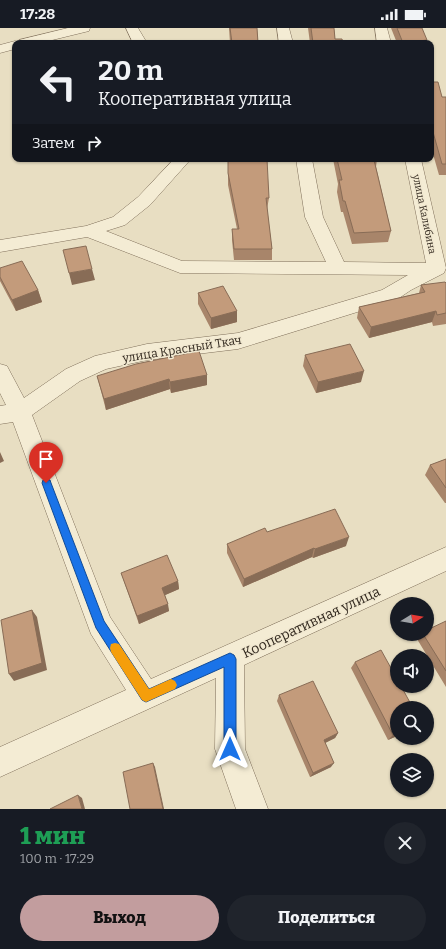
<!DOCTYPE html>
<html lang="ru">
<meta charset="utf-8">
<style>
body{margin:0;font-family:Bitter,serif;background:#20242c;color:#f1f3f6;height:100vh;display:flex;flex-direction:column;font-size:15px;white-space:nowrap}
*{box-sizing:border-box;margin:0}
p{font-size:13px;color:#9ea1a6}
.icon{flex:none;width:22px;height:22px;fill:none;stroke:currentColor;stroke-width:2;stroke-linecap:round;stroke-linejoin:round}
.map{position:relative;height:781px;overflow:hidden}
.drawer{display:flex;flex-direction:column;background:#171b24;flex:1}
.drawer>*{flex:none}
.hud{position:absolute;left:12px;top:12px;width:422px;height:122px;border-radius:8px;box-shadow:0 1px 3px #0004;background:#171b24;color:#f1f3f6;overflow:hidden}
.needle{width:26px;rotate:79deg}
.fabs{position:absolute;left:390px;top:569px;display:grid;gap:8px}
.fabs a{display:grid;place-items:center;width:44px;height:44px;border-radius:50%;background:#171b24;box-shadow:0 1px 3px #0004;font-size:20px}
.pin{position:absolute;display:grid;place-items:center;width:34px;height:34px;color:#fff;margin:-41px -17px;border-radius:50% 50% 50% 0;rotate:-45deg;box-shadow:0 0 4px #0007}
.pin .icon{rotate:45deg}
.me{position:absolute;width:44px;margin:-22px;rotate:0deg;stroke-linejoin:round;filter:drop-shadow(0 0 3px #0008)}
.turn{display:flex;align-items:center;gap:14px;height:84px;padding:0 20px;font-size:18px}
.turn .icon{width:52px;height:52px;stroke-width:2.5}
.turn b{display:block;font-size:28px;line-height:34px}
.then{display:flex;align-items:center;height:38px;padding:0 20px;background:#0003;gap:8px;font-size:15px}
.round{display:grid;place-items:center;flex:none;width:42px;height:42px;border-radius:21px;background:#20242c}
.summary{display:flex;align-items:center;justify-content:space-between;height:68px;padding:0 20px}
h1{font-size:24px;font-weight:800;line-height:30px;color:#1e9e55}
.button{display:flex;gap:8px;margin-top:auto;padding:8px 20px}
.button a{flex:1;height:46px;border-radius:24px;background:#c29d9e;color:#111;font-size:16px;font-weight:800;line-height:46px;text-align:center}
.button a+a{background:#20242c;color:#f1f3f6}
.status{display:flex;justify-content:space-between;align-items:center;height:28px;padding:0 20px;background:#171b24;direction:ltr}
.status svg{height:11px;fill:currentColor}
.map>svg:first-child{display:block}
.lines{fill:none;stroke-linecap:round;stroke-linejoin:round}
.minor-casing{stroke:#80705b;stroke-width:1}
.minor{fill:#f4ecd4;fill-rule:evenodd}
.wall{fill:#a8856a}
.shaded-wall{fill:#886c56}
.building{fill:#c39b7b;stroke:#886c56}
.route{fill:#1a73e8;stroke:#114b97}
.slow{fill:#f59e0b}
.labels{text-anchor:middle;stroke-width:3;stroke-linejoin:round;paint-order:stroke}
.far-street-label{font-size:10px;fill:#31281e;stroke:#f1e8d0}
.street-label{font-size:12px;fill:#31281e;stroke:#f1e8d0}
.near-street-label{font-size:14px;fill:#31281e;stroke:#f1e8d0}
</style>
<div class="status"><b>17:28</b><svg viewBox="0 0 49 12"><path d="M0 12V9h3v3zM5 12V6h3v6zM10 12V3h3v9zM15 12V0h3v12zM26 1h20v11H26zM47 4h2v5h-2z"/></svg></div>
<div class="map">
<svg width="446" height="781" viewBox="0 0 446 781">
<rect width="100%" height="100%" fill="#e8dec2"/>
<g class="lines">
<defs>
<path id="minor" d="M68,0H90L89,3L40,15H15V21L0,25V17L15,13L18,14L19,12Z
M126,0H138L147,15H133Z
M277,0H289L293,15H279Z
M375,0H387L391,15H377Z
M174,131H191L150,177L125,197L106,203L182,233L326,234L305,189L296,131H312L323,189L344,234L426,235L405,131H421L446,240L444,245L411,262L396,272L238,321L147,332L106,341L80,353L32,387L110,589L151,651L446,519V543L244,637L245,721L268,781H236L215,721L216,650L0,749V719L126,662L91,606L13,394L0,396V378L6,377L0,365V336L7,338L24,370L66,341L95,328L147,316L238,305L382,262L408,247L180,245L87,209L0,224V212L86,198L113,189L138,169Z"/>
</defs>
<use href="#minor" class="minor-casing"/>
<use href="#minor" class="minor"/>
</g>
<path class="wall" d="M222,0H257L258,15H230L229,0Z
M308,0H334L335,11L343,15H310Z
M391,0H422L427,15H397Z
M431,54L442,69H446V147H439L431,119Z
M228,131L269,170L267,181L272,221V232H234L232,212V201H237L228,157Z
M333,131H377L376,139L391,203L388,214L352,216L343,184H341L337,164L338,156Z
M0,240L38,262L42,274L16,283L0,253Z
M446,255V296L433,298L432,294L369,310L357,290L359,279L419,265L421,257Z
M198,265L237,283V294L211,301L198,276Z
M305,327L361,354L316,365L303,338Z
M207,347V357L171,365L170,361L106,382L97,348Z
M446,431V475H445L425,447L430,437Z
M267,504L346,518L313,530L312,529L243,559L227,525V516Z
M121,545L178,553L179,561L165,567L169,583L139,596Z
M446,593V659L417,611L421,606H427Z
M355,634L397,708L388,712L351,640Z
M279,667L338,705L335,710L325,715L331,739L310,749L277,673Z"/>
<path class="shaded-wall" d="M427,12V15H403Z
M92,241L95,252L72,257L69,245Z
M38,262L42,274L16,283L12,272Z
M237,283V294L211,301V290Z
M436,283L432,294L369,310L371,299Z
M364,343L361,354L316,365L318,354Z
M207,347V357L171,365L170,354Z
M169,351L170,361L106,382L104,371Z
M0,424L4,433L0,435Z
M349,509L346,518L313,530L315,521Z
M314,520L312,529L243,559L244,551Z
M178,553L179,561L163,568L162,560Z
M168,576L169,583L139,596L137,588Z
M32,582L37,589L47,642L14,653L9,646Z
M338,705L335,710L321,717L324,712Z
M397,705V708L388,712L393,707Z
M153,735L155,739L164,781H163Z
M334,735L331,739L310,749L313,745Z
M78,767L82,770L85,781H82Z"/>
<path class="building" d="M230,0H257L258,15H232Z
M311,0H334L335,11H342L343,15H313Z
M397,0H422L427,12L403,15Z
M431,54H438L442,69H446V136H442L431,97Z
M228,131H267L269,170H266L272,221H234L232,201H239L228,145Z
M337,131H377V132H374L391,203L354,205L345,173H343L339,152H342Z
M86,218L92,241L69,245L63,222Z
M22,233L38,262L12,272L0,249V240Z
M445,254L446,255V285L437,287L436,283L371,299L359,279L425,264L421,257Z
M223,258L237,283L211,290L198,265Z
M350,316L364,343L318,354L305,327Z
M199,323L207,347L170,354L169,351L104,371L97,348L136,336Z
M446,431V460L430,437Z
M335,481L349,509L315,521L314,520L244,551L227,516L265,500L267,504Z
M167,527L178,553L162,560L168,576L137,588L121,545Z
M32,582L42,635L9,646L1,592Z
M446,593V643L423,606H427V602Z
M381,622L397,651V658H401L413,680H397V705L393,707L355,634Z
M313,653L338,705L324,712L334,735L313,745L279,667Z
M153,735L163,781H130L123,744Z
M78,767L82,781H50Z"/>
<path class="route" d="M46,451L50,452L51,455L104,593L149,661L230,625L234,627L236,631V721L235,725L230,727L226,725L224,721V639L146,674L142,672L96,600L42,455L43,452Z"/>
<path class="slow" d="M115,615L119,616L149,661L171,651L175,653L177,657L175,661L146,674L142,672L111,624L110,620L111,616Z"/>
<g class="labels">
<g class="far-street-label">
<text transform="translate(425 186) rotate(78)" y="4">улица Калибина</text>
</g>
<g class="street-label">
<text transform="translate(182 321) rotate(-9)" y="4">улица Красный Ткач</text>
</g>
<g class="near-street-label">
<text transform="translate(311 594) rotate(-25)" y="5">Кооперативная улица</text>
</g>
</g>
</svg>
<div class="fabs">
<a><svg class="needle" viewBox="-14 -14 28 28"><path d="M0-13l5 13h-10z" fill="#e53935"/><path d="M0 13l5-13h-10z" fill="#9ea1a6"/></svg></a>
<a><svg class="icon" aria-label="sound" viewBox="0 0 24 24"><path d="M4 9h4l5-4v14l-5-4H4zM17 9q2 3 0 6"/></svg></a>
<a><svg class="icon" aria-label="search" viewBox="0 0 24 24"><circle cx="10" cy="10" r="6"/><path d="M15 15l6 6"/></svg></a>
<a><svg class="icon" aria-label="layers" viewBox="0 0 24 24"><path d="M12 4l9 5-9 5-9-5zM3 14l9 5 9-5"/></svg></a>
</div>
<div class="pin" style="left:46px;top:455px;background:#d93025"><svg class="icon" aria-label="arrive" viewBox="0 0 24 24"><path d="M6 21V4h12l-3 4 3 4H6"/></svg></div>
<svg class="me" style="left:230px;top:721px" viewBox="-20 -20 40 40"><path d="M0-17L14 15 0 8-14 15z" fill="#1a73e8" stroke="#fff" stroke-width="4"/></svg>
<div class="hud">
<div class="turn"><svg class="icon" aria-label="left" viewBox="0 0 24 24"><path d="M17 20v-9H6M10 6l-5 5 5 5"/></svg><div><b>20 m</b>Кооперативная улица</div></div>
<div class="then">Затем<svg class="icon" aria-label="right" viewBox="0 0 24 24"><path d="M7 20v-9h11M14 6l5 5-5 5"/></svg></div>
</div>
</div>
<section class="drawer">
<div class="summary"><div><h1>1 мин</h1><p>100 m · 17:29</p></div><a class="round"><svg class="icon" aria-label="close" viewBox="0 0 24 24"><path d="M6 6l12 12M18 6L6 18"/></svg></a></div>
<div class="button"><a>Выход</a><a>Поделиться</a></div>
</section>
